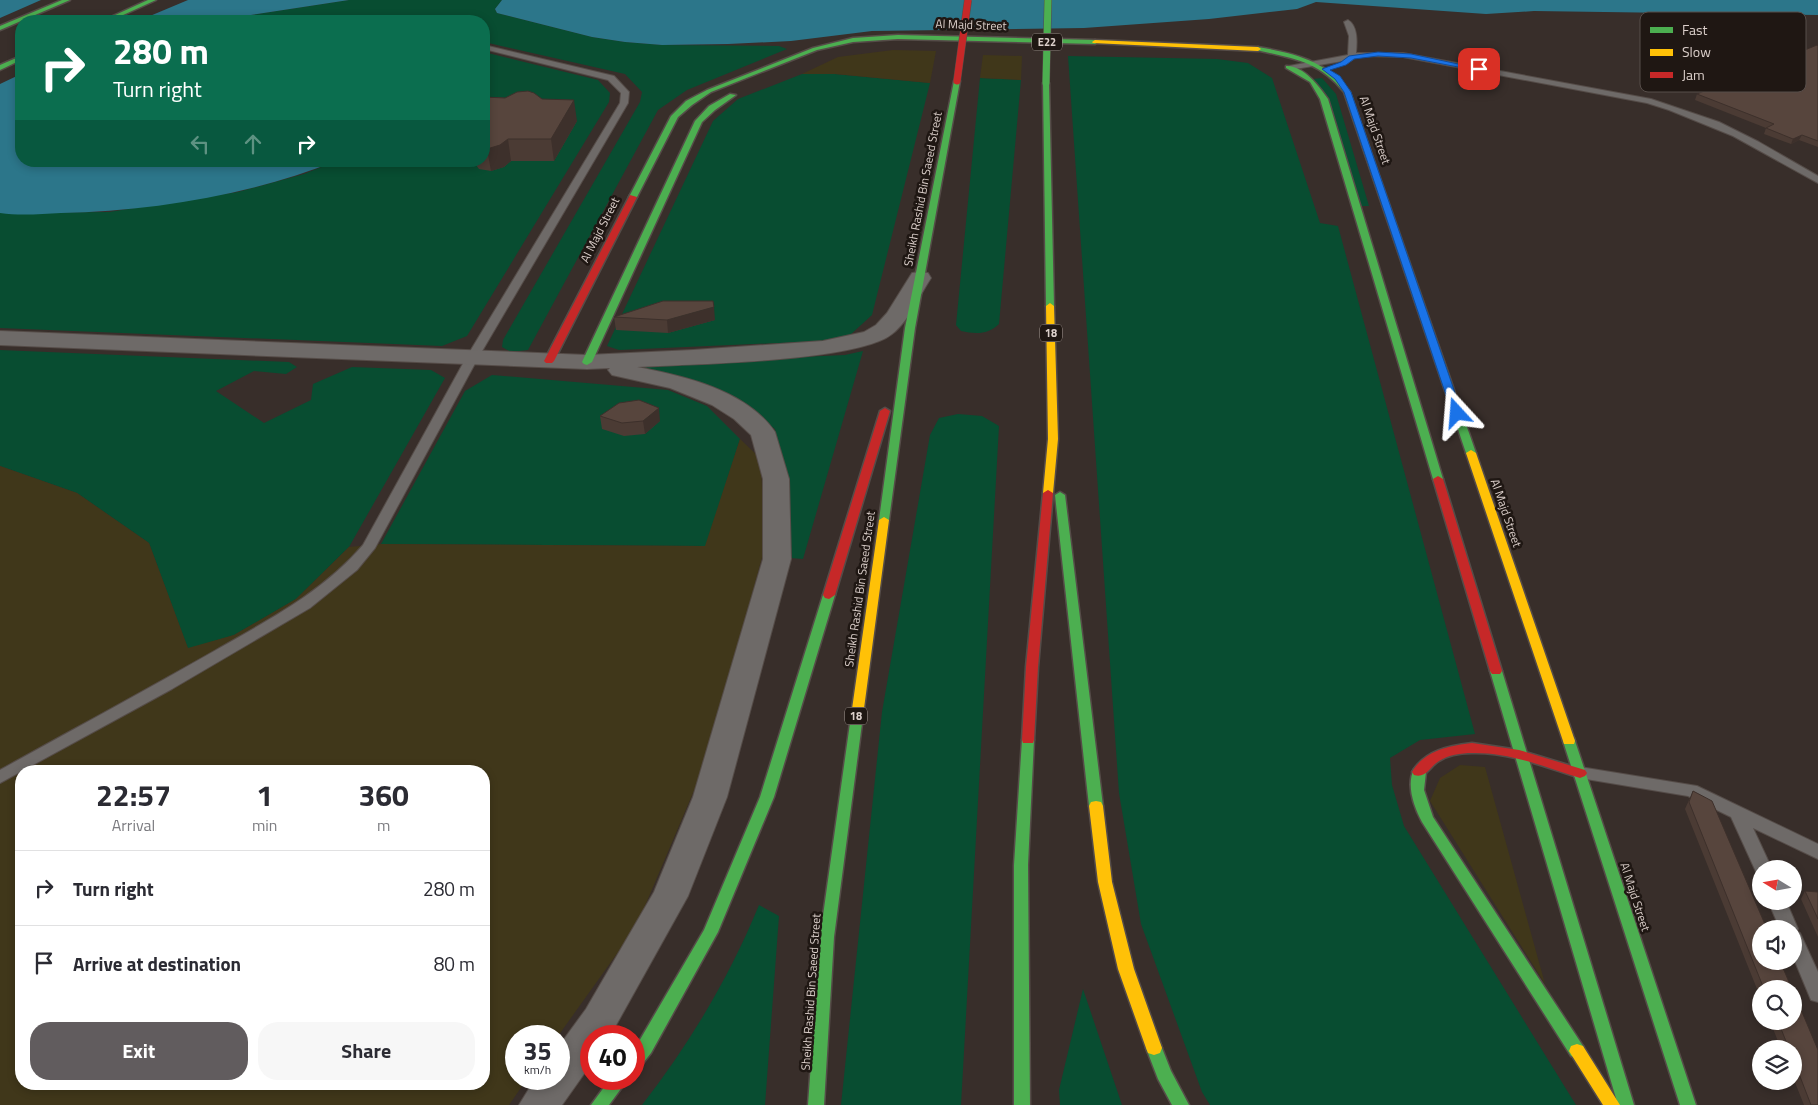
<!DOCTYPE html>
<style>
body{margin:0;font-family:"Titillium Web",sans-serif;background:#f7f7f7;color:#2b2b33;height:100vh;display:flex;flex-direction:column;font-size:19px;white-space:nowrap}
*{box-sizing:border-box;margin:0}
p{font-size:16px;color:#7c7c81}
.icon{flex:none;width:28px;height:28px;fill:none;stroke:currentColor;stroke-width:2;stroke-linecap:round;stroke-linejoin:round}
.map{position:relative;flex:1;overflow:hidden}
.details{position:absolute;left:15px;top:765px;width:475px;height:325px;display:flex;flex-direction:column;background:#fff;border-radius:20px;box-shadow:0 2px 8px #0003}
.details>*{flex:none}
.hud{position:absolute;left:15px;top:15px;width:475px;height:152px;border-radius:20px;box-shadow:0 2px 8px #0003;background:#0b6e4f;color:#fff;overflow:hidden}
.needle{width:32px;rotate:281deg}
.tools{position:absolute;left:1752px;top:860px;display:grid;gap:10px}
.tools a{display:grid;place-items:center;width:50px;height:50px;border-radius:50%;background:#fff;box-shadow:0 2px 8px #0003;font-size:25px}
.speed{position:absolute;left:505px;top:1025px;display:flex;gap:10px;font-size:25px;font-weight:700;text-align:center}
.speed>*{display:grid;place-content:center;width:65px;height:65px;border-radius:50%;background:#fff;box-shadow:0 2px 8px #0003;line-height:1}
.speed small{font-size:12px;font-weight:400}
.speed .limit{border:8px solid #d22;background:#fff;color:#111}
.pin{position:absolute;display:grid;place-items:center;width:42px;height:42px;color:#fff;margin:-21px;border-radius:10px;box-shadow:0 2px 8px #0006}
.me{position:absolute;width:55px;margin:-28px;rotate:341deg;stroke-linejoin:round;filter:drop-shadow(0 0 4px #0008)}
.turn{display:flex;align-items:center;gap:18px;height:105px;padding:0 15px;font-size:22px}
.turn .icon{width:65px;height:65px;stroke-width:2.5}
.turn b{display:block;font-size:35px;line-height:42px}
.lanes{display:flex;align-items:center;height:48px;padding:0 15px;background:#0003;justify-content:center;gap:25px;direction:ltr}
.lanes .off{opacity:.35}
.eta{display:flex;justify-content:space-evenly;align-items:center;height:85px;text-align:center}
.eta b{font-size:30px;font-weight:700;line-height:35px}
.primary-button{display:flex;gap:10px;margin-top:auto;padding:10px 15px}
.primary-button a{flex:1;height:58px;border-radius:20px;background:#615c5e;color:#fff;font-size:20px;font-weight:700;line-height:58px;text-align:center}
.primary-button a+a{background:#f7f7f7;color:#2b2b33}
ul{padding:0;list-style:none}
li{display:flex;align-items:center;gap:15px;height:75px;padding:0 15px;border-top:1px solid #e1e1e2}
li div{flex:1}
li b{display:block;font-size:19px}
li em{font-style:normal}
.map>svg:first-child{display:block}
.green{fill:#084d31}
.sand{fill:#40371a;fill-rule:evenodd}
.water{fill:#2c768a}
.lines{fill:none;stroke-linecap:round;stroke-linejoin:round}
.lane-casing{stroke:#554c48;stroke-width:2}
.street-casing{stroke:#554c48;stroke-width:2}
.fast-casing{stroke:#554c48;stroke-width:3}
.slow-casing{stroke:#554c48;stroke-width:3}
.jam-casing{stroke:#554c48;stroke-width:3}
.lane{fill:#6e6a68;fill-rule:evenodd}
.street{fill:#6e6a68;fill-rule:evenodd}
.fast{fill:#4caf50;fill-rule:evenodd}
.slow{fill:#ffc107;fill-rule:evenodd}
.jam{fill:#c62828;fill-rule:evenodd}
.fast-bridge-casing{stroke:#554c48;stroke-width:8;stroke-linecap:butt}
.jam-bridge-casing{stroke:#554c48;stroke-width:8;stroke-linecap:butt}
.fast-bridge{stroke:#4caf50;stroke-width:7}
.jam-bridge{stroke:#c62828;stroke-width:7}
.wall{fill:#4b3b34}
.shaded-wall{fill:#3d302b}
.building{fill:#57453d;stroke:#3d302b}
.route{fill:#1a73e8;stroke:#114b97}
.labels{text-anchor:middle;stroke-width:5;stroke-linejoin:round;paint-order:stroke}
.shield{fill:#1f1713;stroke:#a39893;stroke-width:1}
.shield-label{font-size:11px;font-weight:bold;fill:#dbcfca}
.street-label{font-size:12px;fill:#dbcfca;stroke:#1f1713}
.key{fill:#1f1713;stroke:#574e4a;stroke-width:1}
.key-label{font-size:14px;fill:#dbcfca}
</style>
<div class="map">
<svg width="1818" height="1105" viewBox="0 0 1818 1105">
<rect width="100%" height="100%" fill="#382e2a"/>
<path class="green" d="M349,0H502L495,9L497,13L592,37L625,42L662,45L779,46L787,49L687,90L658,110L528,350L511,352L502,347L503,340L640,102L642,92L625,74L484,42V21H211Z
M484,52L598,80L610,93L609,102L467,336L442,346L0,328V213L109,212L238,192L304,174L336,161H484Z
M1068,56L1217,59L1248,63L1272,78L1320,223L1338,226L1475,734L1420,740L1390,758L1392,785L1404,826L1576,1105H1210L1202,1092L1141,924L1119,793Z
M802,74H835L930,83L872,315L850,335L822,341L619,350L607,346L713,121L738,99Z
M980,78L1021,80L999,324C988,335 975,334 961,331L956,325Z
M1322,78L1336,94L1369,206H1358L1313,79Z
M0,350L289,362L297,367L286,374L254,371L216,391L264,423L311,400L313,384L352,367L431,370L445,378L349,547L296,599L234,635L188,649L149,543L77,493L0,466Z
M863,351L803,559L790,558L775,429L727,394L647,372L645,367L651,364L845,355Z
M492,375L668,390L707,406L740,439L706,546L381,544L465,391Z
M958,414L982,416L999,426L961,1105H841L882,712L930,435L939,418Z
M759,905L779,916L765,1105H642C690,1043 729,978 759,905Z
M1083,989L1122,1105H1060L1059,1090Z"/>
<path class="sand" d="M893,50L936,51L930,83L835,74H802L838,57Z
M983,55L1022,56L1021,80L980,78Z
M740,439L761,459L764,550L707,760L636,927L558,1036H516V1079H527L509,1105H0V466L77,493L149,543L188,648L234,635L296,599L349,547L381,544L705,546ZM21,771H484V1084H21Z
M1460,765L1485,767L1545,984L1430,801L1440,778Z"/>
<path class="water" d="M0,0H41L0,18Z
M188,0H349L211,21H138Z
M502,0H1818V15L1534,11L1486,14L1316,2L1297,9L1209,19L1084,28L872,31L791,41L728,44L662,45L625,42L592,37L497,13L495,9Z
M21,74V161H336C251,195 152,211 61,213C41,214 20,216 0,213V84Z"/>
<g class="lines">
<defs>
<path id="lane" d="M1348,20C1358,26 1357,42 1356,53H1403L1651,99L1719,122L1759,142L1818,176V183L1733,136L1669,110L1647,103L1403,57L1364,56L1355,58L1346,64H1343V61L1289,70V66L1348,55L1349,36L1344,22Z
M484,45L614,76L629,92L628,103L478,358L375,548L357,570L310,608L172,689L0,783V770C72,730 144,691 216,650C268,620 323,592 363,545L466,358L620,103L621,93L608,80L484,49Z
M1580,767L1697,786L1818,844V859L1753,828L1772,869H1761V875L1757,874L1731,817L1688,796L1574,777L1572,773L1574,769Z
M1768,901H1786L1798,929L1797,931L1800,933L1818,972V1002L1811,1000L1794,959V929H1780Z"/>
<path id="street" d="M920,272L928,273L931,278C919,296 909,321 892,334C858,362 687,364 637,367C684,376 746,390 775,432L789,479L791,559L727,797L688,896L610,1036H591V1064L562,1105H519L535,1079H559V1046L586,1009L654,892L693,797L763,559V479L751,435L734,419L712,405L670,388L612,375L608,370L610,368L587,369L0,345V331L587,355L693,350L823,341L864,332L876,325L887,313L912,273Z"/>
<path id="fast" d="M62,0H70L0,30V26Z
M148,0H156L110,21H102Z
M898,35L1095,40L1098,42L1095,44L898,39L853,42L817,50L711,92L692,105L678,117L637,197L633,199L629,197L671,116L686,101L707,90L813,48L853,38Z
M1258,47C1294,53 1327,61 1350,92L1476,453L1475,455H1467L1466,453L1344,92C1319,61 1292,58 1256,50V48Z
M21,56V60L0,70V65Z
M1286,66C1303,65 1319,86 1328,99L1443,479L1442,481H1434L1433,479L1320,99L1310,82L1286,68Z
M957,79L960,81L915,328L889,520L884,523L879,520L905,328L954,81Z
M1046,81L1049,83L1054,306L1050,309L1046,306L1043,83Z
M730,94L736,95L715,110L702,122L592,362L587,365L584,364L582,362L695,121L709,106Z
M1060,492L1065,495L1103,806L1101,810L1096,811L1091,810L1089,806L1055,495Z
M829,591L835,595L774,797L718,932L651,1053L640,1067L634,1069V1050L704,930L760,797L823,595Z
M1496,667L1500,668L1502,671L1634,1105H1618L1490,671L1492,668Z
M857,711L862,713L863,716L834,937L824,1105H808L820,937L851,716L852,713Z
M1028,735L1033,737L1034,740L1028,865L1030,1105H1014V865L1022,740L1023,737Z
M1569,736L1574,738L1575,741L1696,1105H1680L1563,741L1564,738Z
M1419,767L1424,769L1426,772L1424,790L1433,817L1583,1046L1585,1051L1583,1056L1577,1058L1571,1056L1422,822C1414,807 1406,785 1414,769Z
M1154,1041L1160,1043L1171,1071L1189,1105H1172L1158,1079L1146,1048L1148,1043Z
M610,1079H628L609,1105H591Z"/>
<path id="slow" d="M1095,40L1258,47L1261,49L1258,51L1093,43L1092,42Z
M1050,303L1054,306L1058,439L1053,493L1048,496L1043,493L1048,439L1046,306Z
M1471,450L1476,453L1575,741L1574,744H1564L1563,741L1466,453Z
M884,517L889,520L863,716L862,719H852L851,716L879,520Z
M1096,801L1101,802L1103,806L1112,882L1134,969L1162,1048L1160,1053L1154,1055L1148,1053L1146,1048L1118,969L1098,882L1089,806L1091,802Z
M1577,1044L1583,1046L1620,1105H1603L1569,1051L1571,1046Z"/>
<path id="jam" d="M630,195L637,197L554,361L552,363H546L544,361Z
M885,408L890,411L835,595L829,599L825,598L823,595L880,411Z
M1438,476L1443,479L1502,671L1500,674H1492L1490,671L1433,479Z
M1048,490L1053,493L1038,667L1034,740L1033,743H1023L1022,740L1026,667L1043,493Z
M1472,743L1519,750L1585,770L1587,773L1585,776L1580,778C1545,767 1509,752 1472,753C1461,753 1448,755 1439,761C1430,766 1426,779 1414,775L1412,772C1425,750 1449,746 1472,743Z"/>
</defs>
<use href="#lane" class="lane-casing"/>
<use href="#street" class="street-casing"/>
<use href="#fast" class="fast-casing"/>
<use href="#slow" class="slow-casing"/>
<use href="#jam" class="jam-casing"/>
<use href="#lane" class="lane"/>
<use href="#street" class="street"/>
<use href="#fast" class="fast"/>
<use href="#slow" class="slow"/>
<use href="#jam" class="jam"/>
<defs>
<path id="fast-bridge" d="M1046,83L1048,0"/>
<path id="jam-bridge" d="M957,81L968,0"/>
</defs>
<use href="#fast-bridge" class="fast-bridge-casing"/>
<use href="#jam-bridge" class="jam-bridge-casing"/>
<use href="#fast-bridge" class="fast-bridge"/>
<use href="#jam-bridge" class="jam-bridge"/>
</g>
<path class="wall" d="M1818,46V147L1799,140L1791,144L1764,134L1766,128L1695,100L1697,94Z
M484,97L542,99L577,121L554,161H511L504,167L491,171L479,169L473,161H484Z
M614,317L715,320L668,333L616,330Z
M600,416L660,421L645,434L624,436L602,429Z
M1693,791L1792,989H1761V999L1685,809Z
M1805,891L1818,892V937L1801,899Z
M1770,1021H1794L1818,1105H1804L1794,1080V1049H1781Z"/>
<path class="shaded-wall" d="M574,100L577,121L554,161L551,139Z
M1802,135L1799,140L1791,144L1793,139Z
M508,139L511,161L504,167L491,171L487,149Z
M714,307L715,320L668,333L667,320Z
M659,408L660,421L645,434L643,421Z"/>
<path class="building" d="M1817,45L1818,46V141L1802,135L1793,139L1766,128L1774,124L1697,94Z
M528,91L534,93L542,99L574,100L551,139H508L500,145L487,149L484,148V97L505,98L517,92Z
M663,301H713L714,307L667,320L614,317Z
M639,400L659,408L643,421L622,423L600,416L619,403Z
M1693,791L1712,801L1767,929H1761V961H1780L1792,989H1764L1689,802Z
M1805,891L1818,892V919Z
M1794,993L1818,1050V1105H1811L1794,1061V1049H1789L1778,1021H1794Z"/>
<path class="route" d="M1378,52L1411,54L1482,69L1479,71L1411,58L1378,56L1354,59L1346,65L1330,70L1340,76L1351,92L1462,413L1457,416L1452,413L1344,92L1335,79L1322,69L1341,62L1349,56Z"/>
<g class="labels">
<g class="shield">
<rect x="1032" y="33.5" width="30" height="17" rx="4"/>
<rect x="1040" y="324.5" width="22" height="17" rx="4"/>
<rect x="845" y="707.5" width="22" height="17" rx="4"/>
</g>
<g class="shield-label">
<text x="1047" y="46">E22</text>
<text x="1051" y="337">18</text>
<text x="856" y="720">18</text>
</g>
<g class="street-label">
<text transform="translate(971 25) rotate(2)" y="4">Al Majd Street</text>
<text transform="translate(1375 130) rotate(71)" y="4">Al Majd Street</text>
<text transform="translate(923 189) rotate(-79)" y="4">Sheikh Rashid Bin Saeed Street</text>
<text transform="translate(600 230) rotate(-63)" y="4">Al Majd Street</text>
<text transform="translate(1506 513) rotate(71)" y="4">Al Majd Street</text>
<text transform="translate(860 589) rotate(-82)" y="4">Sheikh Rashid Bin Saeed Street</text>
<text transform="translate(1635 897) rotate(72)" y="4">Al Majd Street</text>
<text transform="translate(811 992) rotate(-86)" y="4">Sheikh Rashid Bin Saeed Street</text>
</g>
</g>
<rect x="1640" y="12" width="166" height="80" rx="8" class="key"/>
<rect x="1650" y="27" width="23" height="6" fill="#4caf50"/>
<rect x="1650" y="49" width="23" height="7" fill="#ffc107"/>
<rect x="1650" y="72" width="23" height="6" fill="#c62828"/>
<g class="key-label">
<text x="1682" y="35">Fast</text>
<text x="1682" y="57">Slow</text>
<text x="1682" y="80">Jam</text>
</g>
</svg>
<div class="tools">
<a><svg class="needle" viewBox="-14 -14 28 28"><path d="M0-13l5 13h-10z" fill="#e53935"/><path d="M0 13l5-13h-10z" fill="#7c7c81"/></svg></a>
<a><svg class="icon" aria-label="sound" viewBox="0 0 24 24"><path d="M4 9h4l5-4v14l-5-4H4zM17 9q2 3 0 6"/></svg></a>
<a><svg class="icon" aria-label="search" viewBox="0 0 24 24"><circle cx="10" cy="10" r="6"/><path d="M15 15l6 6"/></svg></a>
<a><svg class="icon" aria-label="layers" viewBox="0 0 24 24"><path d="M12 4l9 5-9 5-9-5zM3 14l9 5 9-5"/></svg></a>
</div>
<div class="speed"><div>35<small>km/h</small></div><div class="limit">40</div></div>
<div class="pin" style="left:1479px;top:69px;background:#d93025"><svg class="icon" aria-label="arrive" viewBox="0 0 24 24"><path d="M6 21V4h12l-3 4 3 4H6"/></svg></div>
<svg class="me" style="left:1457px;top:413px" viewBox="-20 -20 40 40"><path d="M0-17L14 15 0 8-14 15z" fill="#1a73e8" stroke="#fff" stroke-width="4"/></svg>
<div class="hud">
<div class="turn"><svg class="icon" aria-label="right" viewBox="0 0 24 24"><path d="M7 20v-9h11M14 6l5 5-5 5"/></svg><div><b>280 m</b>Turn right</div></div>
<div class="lanes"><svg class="icon off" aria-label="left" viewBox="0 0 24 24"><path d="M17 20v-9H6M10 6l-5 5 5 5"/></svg><svg class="icon off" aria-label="ahead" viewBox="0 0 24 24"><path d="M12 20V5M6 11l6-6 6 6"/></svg><svg class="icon" aria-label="right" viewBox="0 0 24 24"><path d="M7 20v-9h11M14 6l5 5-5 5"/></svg></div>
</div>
<section class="details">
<div class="eta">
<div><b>22:57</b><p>Arrival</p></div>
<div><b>1</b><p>min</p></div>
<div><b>360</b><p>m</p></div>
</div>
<ul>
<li><svg class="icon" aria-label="right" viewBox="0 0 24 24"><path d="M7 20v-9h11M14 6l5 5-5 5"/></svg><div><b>Turn right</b></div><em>280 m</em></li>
<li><svg class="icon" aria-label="arrive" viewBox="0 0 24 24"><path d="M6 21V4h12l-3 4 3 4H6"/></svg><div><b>Arrive at destination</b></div><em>80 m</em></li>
</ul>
<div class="primary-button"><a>Exit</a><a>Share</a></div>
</section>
</div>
